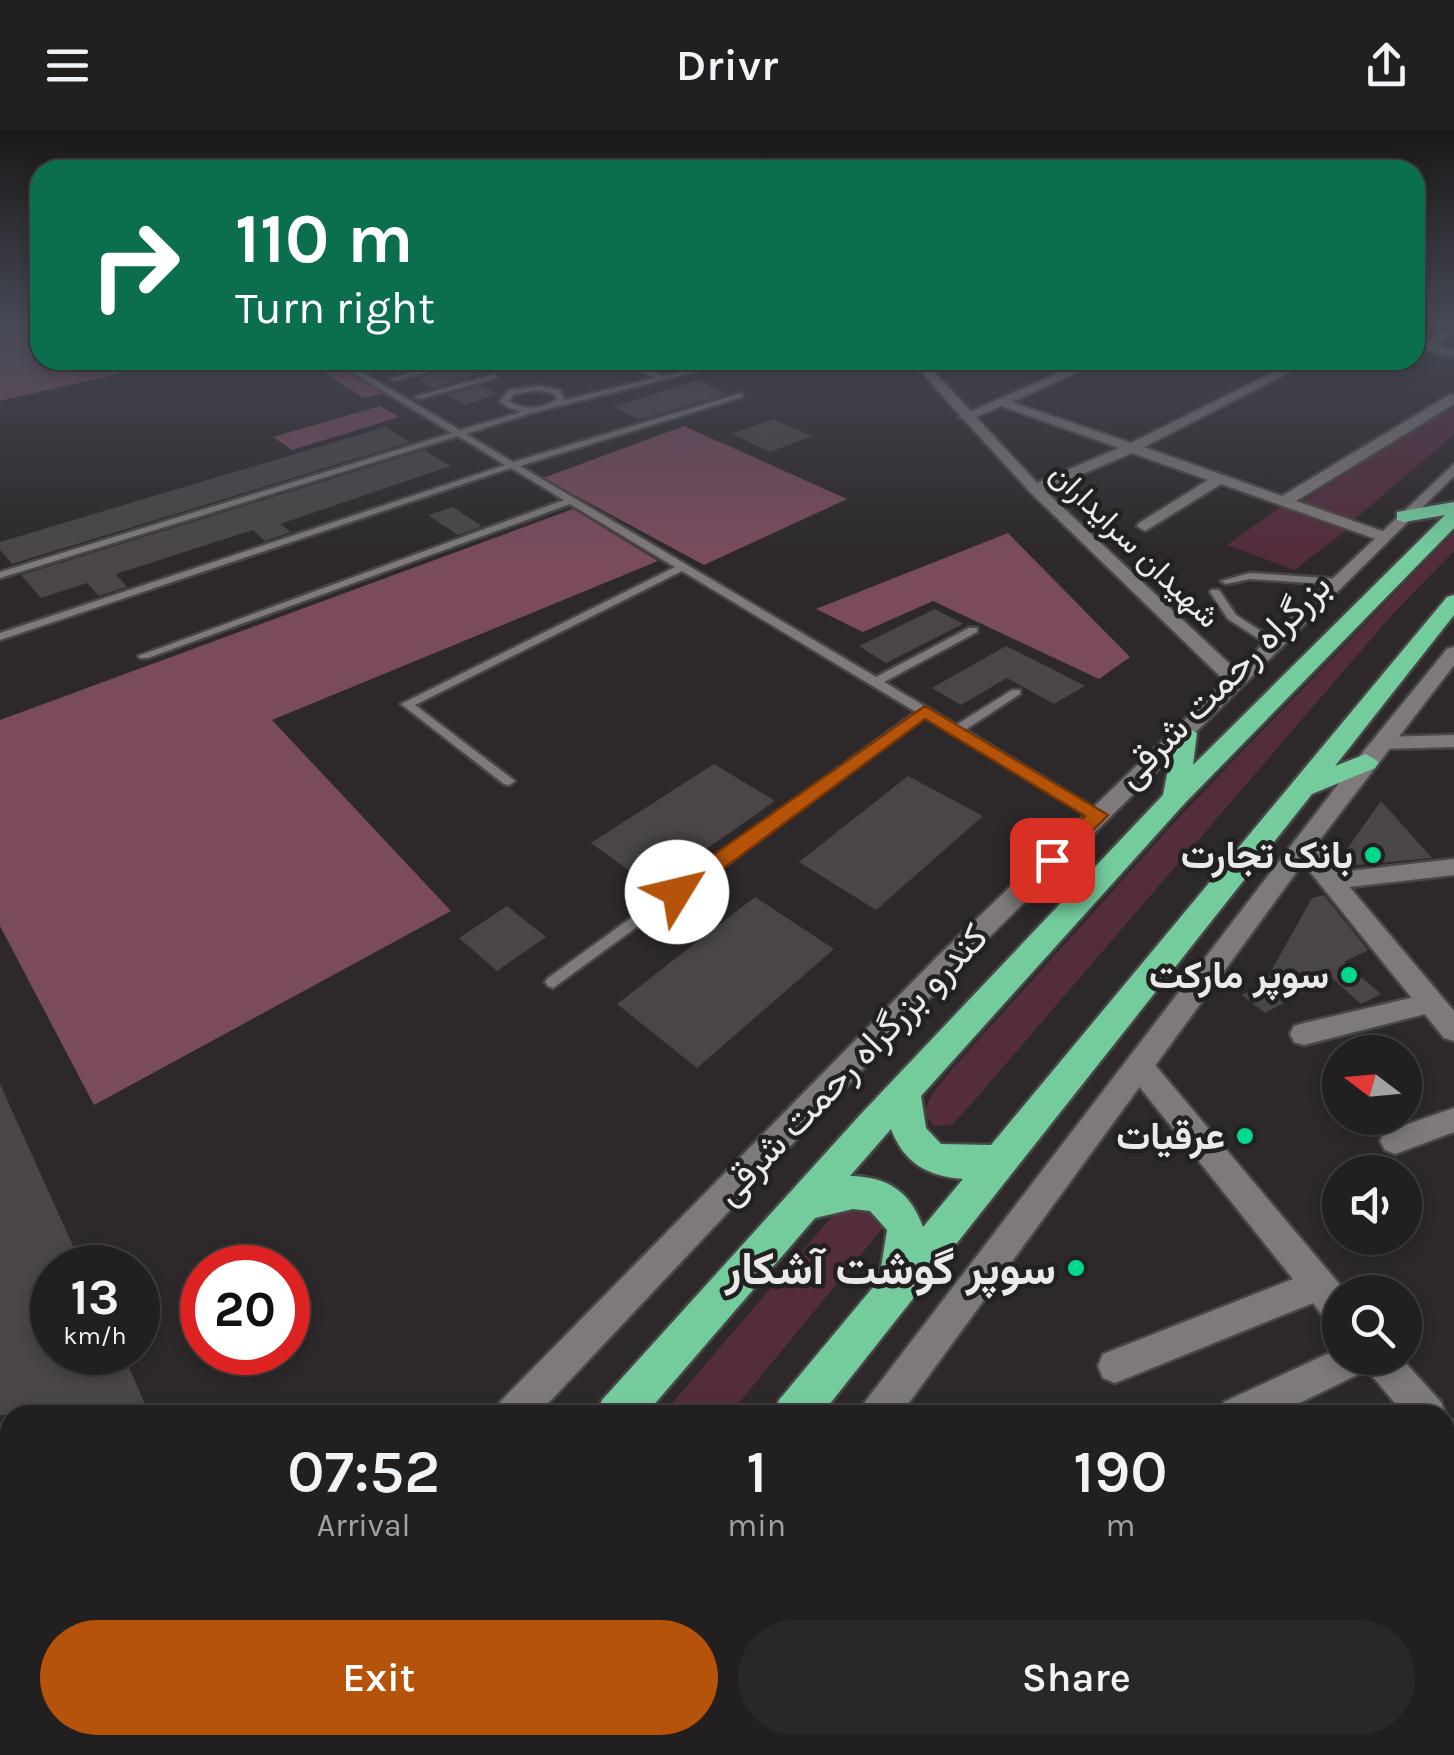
<!DOCTYPE html>
<meta charset="utf-8">
<style>
body{margin:0;font-family:Karla,Vazirmatn,sans-serif;background:#2a2729;color:#f1f3f6;height:100vh;display:flex;flex-direction:column;font-size:38px;white-space:nowrap}
*{box-sizing:border-box;margin:0}
p{font-size:32px;color:#a2a2a5}
.icon{flex:none;width:55px;height:55px;fill:none;stroke:currentColor;stroke-width:2;stroke-linecap:round;stroke-linejoin:round}
.map{position:relative;flex:1;overflow:hidden}
.drawer{position:absolute;left:0px;top:1275px;width:1455px;height:350px;display:flex;flex-direction:column;background:#221f20;border-radius:30px 30px 0 0;box-shadow:0 5px 15px #0003,0 0 0 2px #3f3d3e}
.drawer>*{flex:none}
.banner{position:absolute;left:30px;top:30px;width:1395px;height:210px;border-radius:30px;box-shadow:0 5px 15px #0003,0 0 0 2px #3f3d3e;background:#0b6e4f;color:#fff;overflow:hidden}
.needle{width:65px;rotate:286deg}
.tools{position:absolute;left:1322px;top:905px;display:grid;gap:20px}
.tools a{display:grid;place-items:center;width:100px;height:100px;border-radius:50%;background:#221f20;box-shadow:0 5px 15px #0003,0 0 0 2px #3f3d3e;font-size:50px}
.speed{position:absolute;left:30px;top:1115px;display:flex;gap:20px;font-size:50px;font-weight:700;text-align:center}
.speed>*{display:grid;place-content:center;width:130px;height:130px;border-radius:50%;background:#221f20;box-shadow:0 5px 15px #0003,0 0 0 2px #3f3d3e;line-height:1}
.speed small{font-size:25px;font-weight:400}
.speed .limit{border:15px solid #d22;background:#fff;color:#111}
.pin{position:absolute;display:grid;place-items:center;width:85px;height:85px;color:#fff;margin:-42px;border-radius:20px;box-shadow:0 5px 15px #0006}
.me{position:absolute;width:110px;margin:-55px;rotate:54deg;stroke-linejoin:round;filter:drop-shadow(0 0 8px #0008)}
.turn{display:flex;align-items:center;gap:35px;height:210px;padding:0 40px;font-size:45px}
.turn .icon{width:130px;height:130px;stroke-width:2.5}
.turn b{display:block;font-size:70px;line-height:85px}
.eta{display:flex;justify-content:space-evenly;align-items:center;height:170px;text-align:center}
.eta b{font-size:60px;font-weight:600;line-height:70px}
.button{display:flex;gap:20px;margin-top:auto;padding:20px 40px}
.button a{flex:1;height:115px;border-radius:60px;background:#b45309;color:#fff;font-size:40px;font-weight:600;line-height:115px;text-align:center}
.button a+a{background:#2a2729;color:#f1f3f6}
header{display:flex;justify-content:space-between;align-items:center;height:130px;padding:0 40px;background:#221f20;font-size:45px;font-weight:600}
.map>svg:first-child{display:block}
.green{fill:#542d3d}
.forest{fill:#794b5d}
.building{fill:#4a4648}
.lines{fill:none;stroke-linecap:round;stroke-linejoin:round}
.lane-casing{stroke:#494647;stroke-width:5}
.street-casing{stroke:#494647;stroke-width:5}
.secondary-casing{stroke:#494647;stroke-width:5}
.highway-casing{stroke:#494647;stroke-width:5}
.lane{fill:#7e797b;fill-rule:evenodd}
.street{fill:#7e797b;fill-rule:evenodd}
.secondary{fill:#7e797b;fill-rule:evenodd}
.highway{fill:#74cc9d;fill-rule:evenodd}
.route{fill:#b45309;stroke:#753606;stroke-width:2.5}
.poi-dot{fill:#00d98c;stroke:#232021;stroke-width:4}
.labels{text-anchor:middle;stroke-width:9;stroke-linejoin:round;paint-order:stroke}
.far-street-label{font-size:32px;fill:#ece9ea;stroke:#232021}
.street-label{font-size:38px;fill:#ece9ea;stroke:#232021}
.poi-label{font-size:38px;font-weight:bold;fill:#ece9ea;stroke:#232021;text-anchor:end}
.near-poi-label{font-size:45px;font-weight:bold;fill:#ece9ea;stroke:#232021;text-anchor:end}
</style>
<header><svg class="icon" aria-label="menu" viewBox="0 0 24 24"><path d="M4 6h16M4 12h16M4 18h16"/></svg>Drivr<svg class="icon" aria-label="share" viewBox="0 0 24 24"><path d="M12 15V3M7 8l5-5 5 5M5 13v7h14v-7"/></svg></header>
<div class="map">
<svg width="1454" height="1625" viewBox="0 0 1454 1625">
<rect width="100%" height="100%" fill="#2d292b"/>
<path class="green" d="M1454,273V304L1354,390L1300,373Z
M1282,376L1348,399L1294,440L1227,415Z
M1454,402V421L1390,487L973,972L952,995L933,996L924,983L932,964L952,939L1180,686Z
M855,1073L878,1078L885,1095L729,1285H662L836,1082Z"/>
<path class="forest" d="M40,194V230H179L0,271V202Z
M306,230H333L383,263L363,268Z
M380,276L399,287L292,320L273,307Z
M684,296L847,369L704,435L543,348Z
M573,379L658,431L272,590L451,781L94,975L0,796V590Z
M1008,403L1130,527L1099,549L933,471L863,502L816,479Z"/>
<path class="building" d="M460,237L476,245L433,258L418,248Z
M698,250L727,264L639,290L613,277Z
M481,256L498,264L465,275L447,265Z
M773,289L812,306L770,322L732,304Z
M385,297L410,312L12,434L0,420V412Z
M424,320L451,336L280,394L291,402L265,411L253,400L116,444L127,457L99,466L87,453L41,468L21,445Z
M453,377L482,396L458,405L428,385Z
M935,479L963,494L886,533L859,516Z
M1006,516L1058,542L1085,556L1054,574L1007,548L961,575L932,558Z
M714,634L775,671L652,757L591,713Z
M908,646L983,686L876,780L799,732Z
M1381,671L1432,728L1357,735L1345,722Z
M1324,765L1368,820L1344,832L1381,864L1361,874L1331,847L1265,883L1242,865L1265,852L1312,768Z
M755,767L834,819L697,938L617,874Z
M507,776L546,807L497,841L459,808Z
M0,954L83,1138H52V1222H122L150,1285H0Z"/>
<g class="lines">
<defs>
<path id="lane" d="M11,193H24L0,200V196Z
M332,230H341L460,300L521,282L507,277L500,271L509,260L539,256L560,260L565,270L655,248L618,230H628L663,246L694,239L698,241L535,282L466,304L513,332L742,263V267L520,336L876,547L969,498H977V502L884,552L956,595L1012,560H1020V564L965,600L1105,685L1103,688H1093L925,587L553,858L548,856L545,852L548,848L916,582L682,441L415,575L515,651L509,655L504,654L401,574L675,437L570,374L148,528H140L138,526L564,370L511,338L0,510V503L505,335L458,306L0,448V442L452,303ZM539,260L554,264L557,269C541,279 525,281 509,271L514,264Z
M458,230H470L394,251L390,249Z
M494,244L497,248L419,269L415,267Z
M1250,443L1339,449L1344,452L1339,455L1250,449L1226,454L1221,451Z
M1211,460H1219L1236,485L1278,512V516H1270L1228,489L1210,462Z"/>
<path id="street" d="M1454,196V204L1438,215L1454,219V227L1415,217V209L1427,212Z
M1088,230H1104L1012,272L1131,313L1298,230H1313L1144,317L1282,366L1449,265L1454,264V274L1296,371L1388,403V409H1376L1221,354L1145,401L1137,396L1139,393L1208,350L1132,323L1040,362H1030V356L1119,318L1001,276L970,290L958,287Z
M1454,605V617L1381,619L1371,613L1381,607Z
M1454,729V745L1332,759L1320,751L1332,743Z
M1432,863L1441,866L1445,873L1441,880L1304,915L1294,912L1290,904L1294,896L1304,893Z
M1140,926L1150,929L1346,1162H1340V1197L1328,1193L1313,1173L1115,1253L1103,1248L1098,1236L1103,1224L1293,1149L1130,945L1126,937L1130,929Z
M1454,978V1002L1395,1024L1385,1020L1380,1011L1385,1002Z
M1340,1218V1228H1401L1441,1272L1446,1285L1445,1287L1405,1285L1367,1240L1275,1285H1219L1224,1272Z
M1445,1287L1454,1291V1334L1445,1330Z
M802,1615H847L851,1625H806Z
M962,1615H1008L1012,1625H966Z"/>
<path id="secondary" d="M910,230H923L1040,356L1236,540L1454,334V346L956,840L537,1285H495L500,1272L938,826L1225,551L1030,362Z
M1454,517V535L1315,716L1454,881V911L1444,908L1303,733L900,1285H860L865,1272L1359,627L1447,519Z
M171,1615H218L214,1625H167Z
M605,1615H651L647,1625H601Z"/>
<path id="highway" d="M1454,372V398L1185,673L921,966L926,998L941,1014L991,1015L1447,467L1454,465V485L1335,636L1366,624L1379,632L1375,638L1312,664L821,1285H773L779,1270L879,1150L887,1100L870,1081L853,1079L815,1088L645,1285H596L602,1270L860,985L1163,665L1176,598L1185,596L1197,603L1193,635L1445,385L1404,392L1397,390V382ZM891,999C904,1033 927,1046 963,1049L923,1097C910,1061 888,1047 850,1046Z
M295,1615H352L347,1625H291Z
M499,1615H555L550,1625H495Z"/>
</defs>
<use href="#lane" class="lane-casing"/>
<use href="#street" class="street-casing"/>
<use href="#secondary" class="secondary-casing"/>
<use href="#highway" class="highway-casing"/>
<use href="#lane" class="lane"/>
<use href="#street" class="street"/>
<use href="#secondary" class="secondary"/>
<use href="#highway" class="highway"/>
</g>
<linearGradient id="sky" x2="0" y2="1"><stop stop-color="#191718"/><stop offset="0.46" stop-color="#464955"/><stop offset="1" stop-color="#464955" stop-opacity="0"/></linearGradient>
<rect width="1454" height="421" fill="url(#sky)"/>
<path class="route" d="M925,576L1108,685L1059,735H1044L1041,730L1044,725L1085,686L925,589L685,767H669L666,762L669,756Z"/>
<g class="poi-dot">
<circle cx="1373" cy="725" r="10"/>
<circle cx="1349" cy="845" r="10"/>
<circle cx="1245" cy="1006" r="10"/>
<circle cx="1076" cy="1138" r="10"/>
</g>
<g class="labels">
<g class="far-street-label">
<text transform="translate(1135 415) rotate(44)" y="11">شهیدان سرایداران</text>
</g>
<g class="street-label">
<text transform="translate(1223 550) rotate(-45)" y="13">بزرگراه رحمت شرقی</text>
<text transform="translate(851 934) rotate(-46)" y="13">کندرو بزرگراه رحمت شرقی</text>
</g>
<g class="poi-label">
<text x="1353" y="738">بانک تجارت</text>
<text x="1329" y="858">سوپر مارکت</text>
<text x="1225" y="1019">عرقیات</text>
</g>
<g class="near-poi-label">
<text x="1056" y="1154">سوپر گوشت آشکار</text>
</g>
</g>
</svg>
<div class="tools">
<a><svg class="needle" viewBox="-14 -14 28 28"><path d="M0-13l5 13h-10z" fill="#e53935"/><path d="M0 13l5-13h-10z" fill="#a2a2a5"/></svg></a>
<a><svg class="icon" aria-label="sound" viewBox="0 0 24 24"><path d="M4 9h4l5-4v14l-5-4H4zM17 9q2 3 0 6"/></svg></a>
<a><svg class="icon" aria-label="search" viewBox="0 0 24 24"><circle cx="10" cy="10" r="6"/><path d="M15 15l6 6"/></svg></a>
</div>
<div class="speed"><div>13<small>km/h</small></div><div class="limit">20</div></div>
<div class="pin" style="left:1052px;top:730px;background:#d93025"><svg class="icon" aria-label="arrive" viewBox="0 0 24 24"><path d="M6 21V4h12l-3 4 3 4H6"/></svg></div>
<svg class="me" style="left:677px;top:762px" viewBox="-20 -20 40 40"><circle r="19" fill="#fff"/><path d="M0-13L10 11 0 6-10 11z" fill="#b45309"/></svg>
<div class="banner">
<div class="turn"><svg class="icon" aria-label="right" viewBox="0 0 24 24"><path d="M7 20v-9h11M14 6l5 5-5 5"/></svg><div><b>110 m</b>Turn right</div></div>
</div>
<section class="drawer">
<div class="eta">
<div><b>07:52</b><p>Arrival</p></div>
<div><b>1</b><p>min</p></div>
<div><b>190</b><p>m</p></div>
</div>
<div class="button"><a>Exit</a><a>Share</a></div>
</section>
</div>
